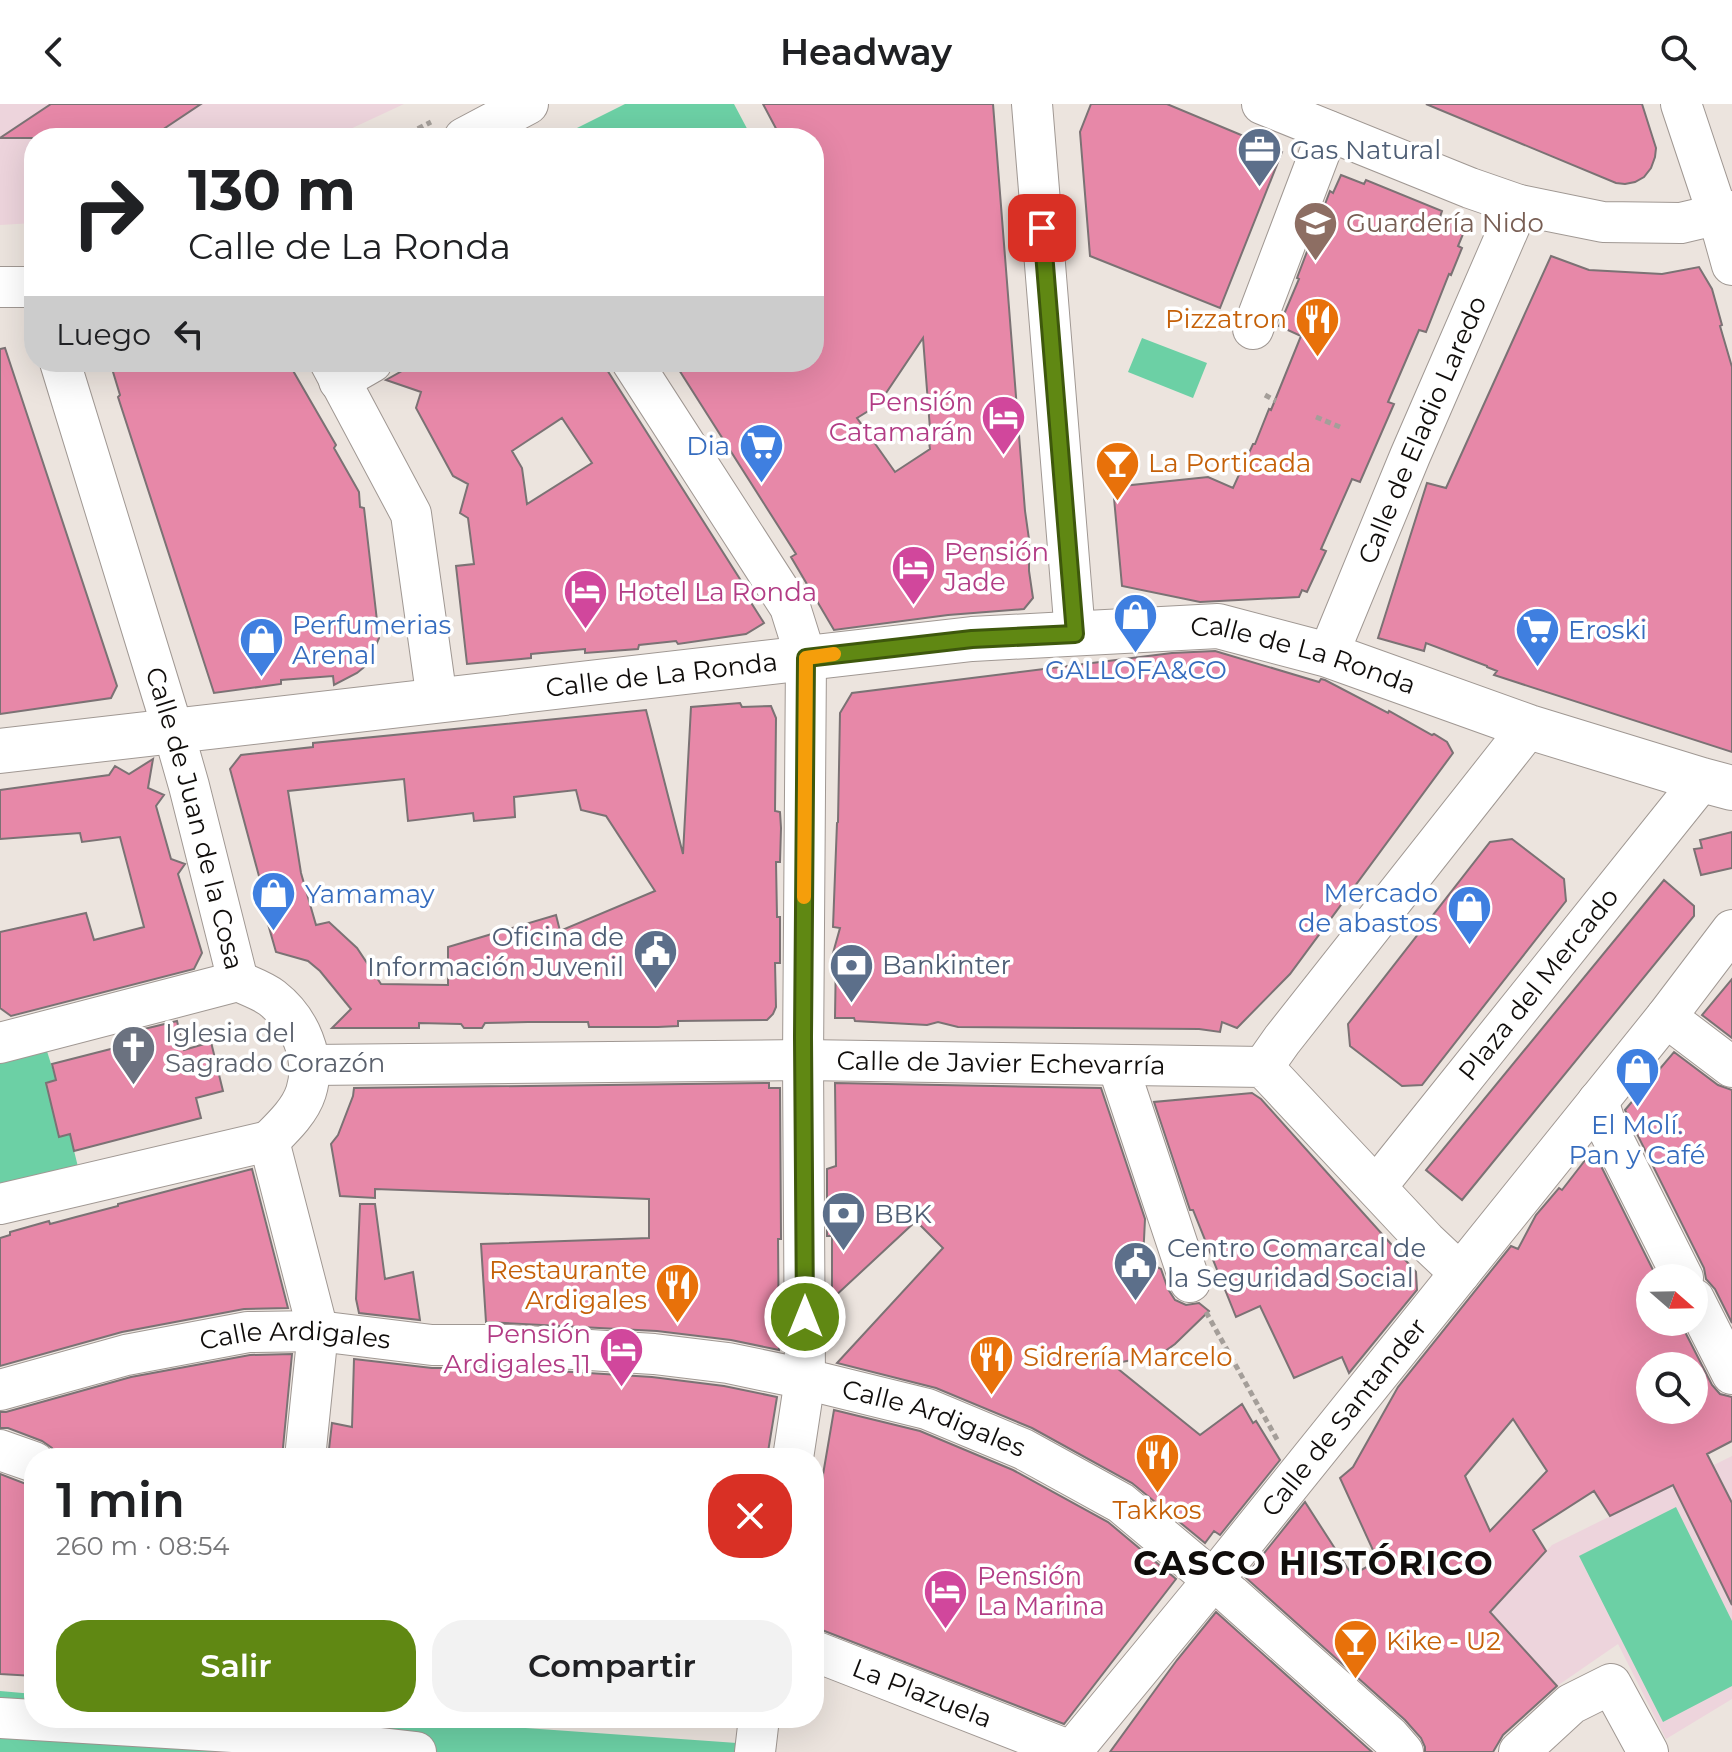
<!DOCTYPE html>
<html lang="es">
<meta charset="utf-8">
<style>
body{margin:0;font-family:Montserrat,sans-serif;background:#f2f2f2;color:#202124;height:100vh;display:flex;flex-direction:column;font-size:30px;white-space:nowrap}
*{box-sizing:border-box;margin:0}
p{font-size:26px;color:#757577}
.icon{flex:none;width:44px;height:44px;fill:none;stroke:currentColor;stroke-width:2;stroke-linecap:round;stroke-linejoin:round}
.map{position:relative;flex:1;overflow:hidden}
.details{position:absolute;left:24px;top:1344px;width:800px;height:280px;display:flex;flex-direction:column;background:#fff;border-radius:32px;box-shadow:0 8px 32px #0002}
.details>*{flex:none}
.banner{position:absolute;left:24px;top:24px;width:800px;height:244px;border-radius:32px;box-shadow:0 8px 32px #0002;background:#fff;color:#202124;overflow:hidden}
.needle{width:52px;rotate:110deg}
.controls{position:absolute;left:1636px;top:1160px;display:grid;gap:16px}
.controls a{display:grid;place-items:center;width:72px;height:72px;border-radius:50%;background:#fff;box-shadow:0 8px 32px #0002;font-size:40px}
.pin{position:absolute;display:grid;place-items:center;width:68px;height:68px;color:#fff;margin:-34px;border-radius:16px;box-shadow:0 4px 12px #0006}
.me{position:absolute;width:88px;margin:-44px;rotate:0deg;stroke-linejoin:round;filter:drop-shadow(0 0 6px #0008)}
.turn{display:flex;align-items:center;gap:28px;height:168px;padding:0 32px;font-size:36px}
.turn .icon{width:104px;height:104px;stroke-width:2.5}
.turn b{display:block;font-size:56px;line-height:68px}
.then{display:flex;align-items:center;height:76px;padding:0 32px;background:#0003;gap:16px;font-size:30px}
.round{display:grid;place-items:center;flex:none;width:84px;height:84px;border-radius:32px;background:#f2f2f2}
.summary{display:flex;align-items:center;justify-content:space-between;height:136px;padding:0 32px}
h1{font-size:48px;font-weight:600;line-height:60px}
.action{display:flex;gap:16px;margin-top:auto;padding:16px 32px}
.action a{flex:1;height:92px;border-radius:32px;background:#608813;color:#fff;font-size:32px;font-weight:600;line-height:92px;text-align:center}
.action a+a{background:#f2f2f2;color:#202124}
header{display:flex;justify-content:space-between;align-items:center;height:104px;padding:0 32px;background:#fff;font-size:36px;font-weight:600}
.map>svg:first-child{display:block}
.education{fill:#edd4dc}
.green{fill:#6cd0a5}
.building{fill:#e788a8;stroke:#7b7274;stroke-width:2;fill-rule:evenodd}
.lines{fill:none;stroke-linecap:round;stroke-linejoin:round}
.minor-casing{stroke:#a09893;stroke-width:42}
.highway-casing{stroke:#a09893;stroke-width:46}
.path{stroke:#a49e99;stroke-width:5;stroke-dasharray:6 4;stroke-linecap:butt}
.minor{stroke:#fff;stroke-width:40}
.highway{stroke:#fff;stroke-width:44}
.route-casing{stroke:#3e580c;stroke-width:20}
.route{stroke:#608813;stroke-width:14}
.slow{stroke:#f59e0b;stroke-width:14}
.labels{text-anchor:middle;stroke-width:7;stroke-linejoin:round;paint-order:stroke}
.service-label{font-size:26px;fill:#4e5e75;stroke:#fff;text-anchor:start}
.education-label{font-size:26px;fill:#785e54;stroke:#fff;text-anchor:start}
.food-label{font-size:26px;fill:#c56008;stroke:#fff;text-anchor:start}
.hotel-label{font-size:26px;fill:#b23c85;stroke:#fff;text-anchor:start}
.street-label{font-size:26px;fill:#100d0b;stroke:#fff}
.shop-label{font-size:26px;fill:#366cbe;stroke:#fff;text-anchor:start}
.worship-label{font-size:26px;fill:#5b616d;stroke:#fff;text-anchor:start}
.district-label{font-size:34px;font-weight:bold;letter-spacing:2px;fill:#100d0b;stroke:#fff}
</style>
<header><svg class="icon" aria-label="back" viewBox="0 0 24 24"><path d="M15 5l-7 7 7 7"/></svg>Headway<svg class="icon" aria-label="search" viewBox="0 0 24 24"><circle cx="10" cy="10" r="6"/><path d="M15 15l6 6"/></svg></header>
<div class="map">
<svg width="1732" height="1648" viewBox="0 0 1732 1648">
<rect width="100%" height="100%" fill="#ece4de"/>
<path class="education" d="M0,0H404L331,34H34V119L0,121Z
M1732,1352V1595L1666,1635L1618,1540L1557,1582L1491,1508L1552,1441Z"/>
<path class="green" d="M625,0H734L752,34H557Z
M1142,234L1207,259L1193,294L1128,268Z
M46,944L56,976L46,980L59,1032L70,1030L78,1063L0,1084V957Z
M1676,1403L1732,1517V1582L1663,1618L1579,1452Z
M0,1587L34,1590V1614H384L737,1639V1648H0Z"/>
<path class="building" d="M51,0H201L150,34H0Z
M763,0H993L1025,407L1029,435V467L1033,494L1024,505L948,511L834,526L791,453L796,450L674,258H814V34H781ZM923,234L931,338H929L930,345L895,368L857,314L878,301Z
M1091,0H1167L1282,48L1220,204L1090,152L1080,28Z
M1426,0H1642L1656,44L1655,53L1651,64L1644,73L1635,78L1625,80L1616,79Z
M1341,71L1364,80L1366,76L1442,107L1440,113L1466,123L1458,142L1462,144L1451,171L1449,170L1426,228L1419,226L1388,298L1394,300L1360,378L1352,375L1321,445L1326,447L1307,488L1302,486L1299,493L1200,498L1122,482L1113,383L1208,373L1233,384L1253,340H1255L1269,305L1271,306L1301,232L1279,222L1299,175L1297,174L1330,87L1333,89Z
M1551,152L1589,166L1662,170L1699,163L1712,185L1722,221L1720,222L1732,263V648L1494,571L1497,567L1487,563V562L1426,539L1424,547L1378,534L1427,379L1446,384Z
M5,244L117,582L111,594L0,610V245Z
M110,258H288L336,341L334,344L359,388L360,403L364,404L379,534L368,560L357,569L334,581L333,572L281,576V580L214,589L118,293L120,291Z
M418,258H602L752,494L750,497L764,519L746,530L678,540L676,537L639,541L638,545L585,549V545L531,550V554L467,560L456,462L474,460L468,414L460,409L468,380L453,372L416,304L421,288L386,276ZM562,314L592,359L527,400L522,364L512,347Z
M1215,547L1319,578L1321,575L1325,576L1388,609L1389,607L1432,631L1434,630L1447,638L1453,649L1290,870L1237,924L1222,918L1220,928L1199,925L958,923L938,918L927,921L855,917L854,914H835L836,850L833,849L840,824L833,823L837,719L838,718L840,609L852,589L1172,549Z
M740,599L742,603L771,602L776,614L775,707L780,708L781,724L780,758H776L777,813H780V859H775L776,903L773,910L767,916L678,917V922L658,923H589L588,918H528L485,919L482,924H464L461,920L419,919V924H332L351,905L320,867L308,857L276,848L262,799L266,798L230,665L241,651L313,643V639L646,606L683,750L691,603ZM404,675L408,717L473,709L474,717L515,713L514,693L576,686L581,706L606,712L655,787L560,827L556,811L448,843V881L381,880L357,844L329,818L316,821L301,769L288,687Z
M153,655L148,684L164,691L156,702L171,755L185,760L178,770L202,849L194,865L11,912L0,904V828L86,809L94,836L144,823L120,733L82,738L80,729L0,735V686L109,671L115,662L129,670Z
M1732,728V764L1701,771L1694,745L1702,744L1700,736Z
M1512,735L1564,775L1566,797L1422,981L1402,982L1350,942L1348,920L1490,738Z
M1664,776L1694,802V812L1462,1096L1426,1066Z
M1732,875V934L1702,911Z
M177,917L184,946L211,938L223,987L196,994L201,1014L74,1047L70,1030L59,1033L46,979L56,976L52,960L146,936L144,925Z
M1674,948L1718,981L1732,986V1219L1715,1185L1706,1175L1704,1164L1625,1006Z
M769,979V984H780L781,1135H778L779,1246L731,1236L657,1227L486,1218L481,1140L649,1134V1095L375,1085V1094L340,1092L331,1040L338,1031L353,992L354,984Z
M835,979L1101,984L1145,1115L1143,1156L1161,1165L1168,1185L1175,1196L1186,1201L1199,1199L1209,1207L1175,1240L1161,1250L1112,1260L1200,1331L1242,1300L1253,1319L1256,1317L1280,1356L1220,1431L1214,1427L1205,1439L1132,1379L1032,1324L936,1284L837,1259L943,1144L916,1117L832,1195V1132H827V1065L836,1062Z
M1252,989L1261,995L1416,1168L1417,1186L1349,1269L1342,1253L1294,1274L1260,1202L1236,1213L1193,1106H1190L1154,998Z
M1593,1046L1657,1174H1650V1218H1680L1712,1281L1720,1290L1732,1293V1337L1707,1350L1732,1399V1501L1673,1381L1610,1412L1594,1387L1533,1426L1546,1447L1490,1508L1557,1582L1503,1631L1493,1648H1425V1643L1421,1634L1405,1616L1245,1473L1305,1398L1352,1471L1378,1457L1340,1374L1353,1363L1398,1283L1511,1142L1518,1145L1536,1111L1559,1084L1562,1086ZM1650,1262H1694V1306H1650ZM1513,1315L1547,1367L1490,1427L1465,1372Z
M252,1065L288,1204L244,1205L122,1228L0,1262V1134L10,1131V1128L49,1117L50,1120L76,1113L118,1102V1100Z
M360,1100H375L385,1175L413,1168L420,1216L359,1209L356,1195Z
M292,1250L282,1354H57L52,1344L42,1337L8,1324H0V1308H6L131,1273L250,1251Z
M354,1255L432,1264H508L652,1273L724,1282L777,1293L767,1354H328L332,1319L352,1323Z
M834,1306L920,1327L1013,1366L1108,1418L1176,1475L1064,1620L822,1526L814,1525V1438L821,1401L818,1400Z
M0,1370L26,1380H34V1572L0,1570Z
M1216,1508L1372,1648H1110L1177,1556Z"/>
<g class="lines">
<defs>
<g id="minor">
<path d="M1032,0L1075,530"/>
<path d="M1262,0L1470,84L1519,101L1603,118L1681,119L1732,107"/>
<path d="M1681,0L1718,111L1732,161"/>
<path d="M464,34L528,0"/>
<path d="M0,183H34"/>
<path d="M1253,225L1328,27"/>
<path id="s1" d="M60,258L173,626L189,682L238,877"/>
<path d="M330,258L411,410L437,596"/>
<path d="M632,258L790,503L806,554L803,956L805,1275L793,1354"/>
<path d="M339,277L372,258"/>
<path id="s2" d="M1328,551L1410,352L1519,101"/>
<path d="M238,877C249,882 263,887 272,894C299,915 317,953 306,988C300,1007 283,1023 269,1037"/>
<path d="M1666,913L1732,963"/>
<path d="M0,939L238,877"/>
<path id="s3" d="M311,961L803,956L1263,963L1426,1137L1460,1169"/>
<path d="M1118,962L1190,1178"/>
<path d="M1263,963L1282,936L1529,623"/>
<path d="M1598,997L1606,1021L1683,1174"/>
<path d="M269,1037L318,1227L305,1354"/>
<path id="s4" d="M1376,1083L1702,676"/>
<path d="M0,1100L269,1037"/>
<path d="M1694,1195L1732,1270"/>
<path id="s5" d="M0,1286L126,1251L248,1228L318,1227L432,1241H509L654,1250L728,1259L805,1275L927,1305L1023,1345L1121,1399L1231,1491L1390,1633L1403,1648"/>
<path d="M0,1346L34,1358"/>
<path id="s6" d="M814,1547L1073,1648"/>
<path d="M0,1614L249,1629L416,1648"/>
<path d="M755,1648L759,1614"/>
<path id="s7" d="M1071,1648L1213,1476L1666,913L1732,826"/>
<path d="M1519,1648L1571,1600L1611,1580L1648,1648"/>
</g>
<g id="highway">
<path id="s8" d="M0,647L972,535L1218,522L1328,551L1529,623L1702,676L1732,684"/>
</g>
</defs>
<use href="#minor" class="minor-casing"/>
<use href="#highway" class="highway-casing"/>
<path class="path" d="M400,34L431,18
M1265,291L1276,297
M1316,313L1340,323
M1206,1208L1279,1339"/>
<use href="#minor" class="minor"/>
<use href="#highway" class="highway"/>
</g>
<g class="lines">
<defs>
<path id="route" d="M805,1213L803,933L806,554L972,535L1075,530L1042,124"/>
</defs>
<use href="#route" class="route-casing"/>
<use href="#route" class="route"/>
<path class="slow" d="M804,793L806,554L834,550"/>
</g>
<defs>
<symbol id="office-pin" viewBox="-11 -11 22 30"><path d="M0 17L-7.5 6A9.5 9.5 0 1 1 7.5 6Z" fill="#5c6f8a" stroke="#fff"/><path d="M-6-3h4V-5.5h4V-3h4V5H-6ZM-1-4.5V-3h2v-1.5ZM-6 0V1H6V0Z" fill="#fff"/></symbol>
<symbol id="school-pin" viewBox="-11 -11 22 30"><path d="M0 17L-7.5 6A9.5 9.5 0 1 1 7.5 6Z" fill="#8d6e63" stroke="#fff"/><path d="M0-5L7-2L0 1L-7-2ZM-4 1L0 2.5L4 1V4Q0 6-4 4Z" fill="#fff"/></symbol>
<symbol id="restaurant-pin" viewBox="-11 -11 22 30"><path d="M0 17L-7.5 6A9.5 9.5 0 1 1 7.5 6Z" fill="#e8710a" stroke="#fff"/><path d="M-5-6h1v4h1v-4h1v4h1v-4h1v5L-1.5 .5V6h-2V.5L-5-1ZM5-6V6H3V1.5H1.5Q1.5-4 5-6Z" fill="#fff"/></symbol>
<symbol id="hotel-pin" viewBox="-11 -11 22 30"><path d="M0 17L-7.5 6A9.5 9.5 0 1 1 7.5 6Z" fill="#d1479c" stroke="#fff"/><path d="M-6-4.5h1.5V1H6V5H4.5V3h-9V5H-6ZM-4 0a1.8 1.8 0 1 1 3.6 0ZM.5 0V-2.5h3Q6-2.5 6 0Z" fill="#fff"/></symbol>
<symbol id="supermarket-pin" viewBox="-11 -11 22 30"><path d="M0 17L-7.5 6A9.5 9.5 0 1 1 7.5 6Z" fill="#3f7fe0" stroke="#fff"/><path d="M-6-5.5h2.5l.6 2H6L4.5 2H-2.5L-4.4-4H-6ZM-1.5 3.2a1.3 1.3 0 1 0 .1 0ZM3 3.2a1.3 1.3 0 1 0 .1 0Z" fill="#fff"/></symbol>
<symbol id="bar-pin" viewBox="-11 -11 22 30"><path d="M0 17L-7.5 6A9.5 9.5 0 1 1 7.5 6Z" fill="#e8710a" stroke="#fff"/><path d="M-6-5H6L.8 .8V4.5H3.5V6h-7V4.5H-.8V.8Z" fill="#fff"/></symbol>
<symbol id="shop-pin" viewBox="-11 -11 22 30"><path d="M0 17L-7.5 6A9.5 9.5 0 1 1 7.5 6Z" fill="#3f7fe0" stroke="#fff"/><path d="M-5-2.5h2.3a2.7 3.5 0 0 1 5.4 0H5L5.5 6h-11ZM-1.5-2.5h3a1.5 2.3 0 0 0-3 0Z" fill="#fff"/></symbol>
<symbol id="civic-pin" viewBox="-11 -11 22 30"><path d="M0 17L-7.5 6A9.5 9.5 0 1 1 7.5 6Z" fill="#5c6f8a" stroke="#fff"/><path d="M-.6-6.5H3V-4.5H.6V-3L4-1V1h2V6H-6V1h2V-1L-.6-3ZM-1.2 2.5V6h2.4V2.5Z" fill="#fff"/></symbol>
<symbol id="bank-pin" viewBox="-11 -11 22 30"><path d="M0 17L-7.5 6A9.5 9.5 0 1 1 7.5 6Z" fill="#5c6f8a" stroke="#fff"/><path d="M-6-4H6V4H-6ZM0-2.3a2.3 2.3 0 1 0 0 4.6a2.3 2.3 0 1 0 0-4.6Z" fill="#fff"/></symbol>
<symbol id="church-pin" viewBox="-11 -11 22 30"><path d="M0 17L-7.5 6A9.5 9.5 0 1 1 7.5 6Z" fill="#6b7280" stroke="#fff"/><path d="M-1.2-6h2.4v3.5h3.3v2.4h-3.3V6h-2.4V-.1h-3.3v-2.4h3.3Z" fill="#fff"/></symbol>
</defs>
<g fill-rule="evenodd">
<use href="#office-pin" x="1234" y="20" width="51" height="69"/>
<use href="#school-pin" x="1290" y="94" width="51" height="69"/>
<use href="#restaurant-pin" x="1292" y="190" width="51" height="69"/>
<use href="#hotel-pin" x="978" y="288" width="51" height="69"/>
<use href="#supermarket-pin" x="736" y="316" width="51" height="69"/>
<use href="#bar-pin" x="1092" y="334" width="51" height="69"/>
<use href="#hotel-pin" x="888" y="438" width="51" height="69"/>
<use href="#hotel-pin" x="560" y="462" width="51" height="69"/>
<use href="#shop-pin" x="1110" y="486" width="51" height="69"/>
<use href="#supermarket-pin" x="1512" y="500" width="51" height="69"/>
<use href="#shop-pin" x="236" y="510" width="51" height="69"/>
<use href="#shop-pin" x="248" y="764" width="51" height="69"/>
<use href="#shop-pin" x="1444" y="778" width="51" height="69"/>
<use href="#civic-pin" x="630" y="822" width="51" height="69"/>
<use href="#bank-pin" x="826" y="836" width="51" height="69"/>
<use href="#church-pin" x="108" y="918" width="51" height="69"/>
<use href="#shop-pin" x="1612" y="940" width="51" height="69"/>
<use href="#bank-pin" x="818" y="1084" width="51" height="69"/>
<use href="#civic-pin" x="1110" y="1134" width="51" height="69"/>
<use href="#restaurant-pin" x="652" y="1156" width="51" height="69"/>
<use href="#hotel-pin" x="596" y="1220" width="51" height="69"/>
<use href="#restaurant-pin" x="966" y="1228" width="51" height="69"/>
<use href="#restaurant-pin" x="1132" y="1326" width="51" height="69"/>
<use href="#hotel-pin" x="920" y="1462" width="51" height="69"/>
<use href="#bar-pin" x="1330" y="1512" width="51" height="69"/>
</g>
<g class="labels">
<g class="service-label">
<text x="1290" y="55">Gas Natural</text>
<text x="624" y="842" text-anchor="end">Oficina de<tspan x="624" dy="30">Información Juvenil</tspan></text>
<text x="882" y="870">Bankinter</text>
<text x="874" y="1119">BBK</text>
<text x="1167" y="1153">Centro Comarcal de<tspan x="1167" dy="30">la Seguridad Social</tspan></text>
</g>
<g class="education-label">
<text x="1346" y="128">Guardería Nido</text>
</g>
<g class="food-label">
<text x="1287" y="224" text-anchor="end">Pizzatron</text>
<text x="1148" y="368">La Porticada</text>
<text x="647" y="1175" text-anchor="end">Restaurante<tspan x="647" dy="30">Ardigales</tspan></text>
<text x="1023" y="1262">Sidrería Marcelo</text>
<text x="1157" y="1415" text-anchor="middle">Takkos</text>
<text x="1386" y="1546">Kike - U2</text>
</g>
<g class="hotel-label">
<text x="973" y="307" text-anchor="end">Pensión<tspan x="973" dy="30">Catamarán</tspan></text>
<text x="944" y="457">Pensión<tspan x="944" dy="30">Jade</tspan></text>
<text x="617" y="497">Hotel La Ronda</text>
<text x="591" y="1239" text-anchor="end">Pensión<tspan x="591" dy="30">Ardigales 11</tspan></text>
<text x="977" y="1481">Pensión<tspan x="977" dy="30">La Marina</tspan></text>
</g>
<g class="street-label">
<text dy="9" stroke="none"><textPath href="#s2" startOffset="244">Calle de Eladio Laredo</textPath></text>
<text dy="9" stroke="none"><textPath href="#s8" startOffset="1314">Calle de La Ronda</textPath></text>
<text dy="9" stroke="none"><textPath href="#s8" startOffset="666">Calle de La Ronda</textPath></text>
<text dy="9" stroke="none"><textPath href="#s1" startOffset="476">Calle de Juan de la Cosa</textPath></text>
<text dy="9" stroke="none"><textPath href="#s4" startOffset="260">Plaza del Mercado</textPath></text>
<text dy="9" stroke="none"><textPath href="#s3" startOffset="690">Calle de Javier Echevarría</textPath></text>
<text dy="9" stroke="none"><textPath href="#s5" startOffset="302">Calle Ardigales</textPath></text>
<text dy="9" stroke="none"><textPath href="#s7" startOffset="432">Calle de Santander</textPath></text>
<text dy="9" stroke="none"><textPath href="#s5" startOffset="950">Calle Ardigales</textPath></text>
<text dy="9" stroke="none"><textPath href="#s6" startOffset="116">La Plazuela</textPath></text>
</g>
<g class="shop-label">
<text x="730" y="351" text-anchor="end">Dia</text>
<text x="292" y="530">Perfumerias<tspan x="292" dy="30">Arenal</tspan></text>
<text x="1568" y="535">Eroski</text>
<text x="1136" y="575" text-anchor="middle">GALLOFA&amp;CO</text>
<text x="1438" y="798" text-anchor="end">Mercado<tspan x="1438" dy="30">de abastos</tspan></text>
<text x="305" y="799">Yamamay</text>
<text x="1637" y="1030" text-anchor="middle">El Molí.<tspan x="1637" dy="30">Pan y Café</tspan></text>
</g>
<g class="worship-label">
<text x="165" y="938">Iglesia del<tspan x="165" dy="30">Sagrado Corazón</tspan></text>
</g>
<g class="district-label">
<text x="1314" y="1471">CASCO HISTÓRICO</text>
</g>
</g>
</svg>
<div class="controls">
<a><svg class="needle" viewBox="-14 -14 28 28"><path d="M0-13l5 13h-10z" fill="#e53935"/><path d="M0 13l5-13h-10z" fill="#757577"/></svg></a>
<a><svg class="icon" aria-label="search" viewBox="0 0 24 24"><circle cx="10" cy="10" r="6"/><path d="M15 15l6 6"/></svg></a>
</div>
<div class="pin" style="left:1042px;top:124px;background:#d93025"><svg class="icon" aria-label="arrive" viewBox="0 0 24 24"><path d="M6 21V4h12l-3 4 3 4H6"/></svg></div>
<svg class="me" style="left:805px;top:1213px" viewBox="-20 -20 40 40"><circle r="17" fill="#608813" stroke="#fff" stroke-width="3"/><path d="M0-11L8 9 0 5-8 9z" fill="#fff"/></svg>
<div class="banner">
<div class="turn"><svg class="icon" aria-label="right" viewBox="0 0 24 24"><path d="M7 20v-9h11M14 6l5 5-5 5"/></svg><div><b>130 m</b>Calle de La Ronda</div></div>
<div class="then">Luego<svg class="icon" aria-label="left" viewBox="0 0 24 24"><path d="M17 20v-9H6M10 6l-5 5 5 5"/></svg></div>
</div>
<section class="details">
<div class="summary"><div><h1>1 min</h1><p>260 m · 08:54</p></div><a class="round" style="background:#d93025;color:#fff"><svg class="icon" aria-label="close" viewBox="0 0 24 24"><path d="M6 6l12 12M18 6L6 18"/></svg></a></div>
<div class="action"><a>Salir</a><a>Compartir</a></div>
</section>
</div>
